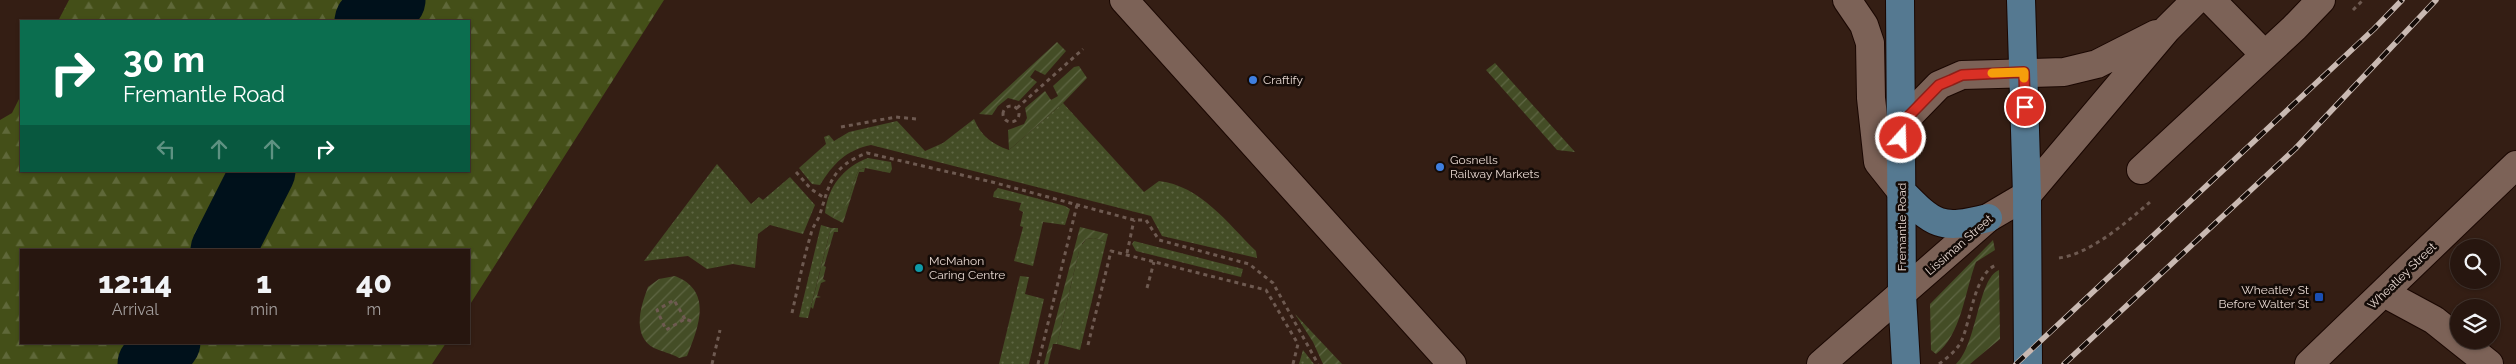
<!DOCTYPE html>
<style>
body{margin:0;font-family:Raleway,sans-serif;background:#33231d;color:#f1f3f6;height:100vh;display:flex;flex-direction:column;font-size:19px;white-space:nowrap}
*{box-sizing:border-box;margin:0}
p{font-size:16px;color:#a49f9e}
.icon{flex:none;width:28px;height:28px;fill:none;stroke:currentColor;stroke-width:2;stroke-linecap:round;stroke-linejoin:round}
.map{position:relative;flex:1;overflow:hidden}
.drawer{position:absolute;left:20px;top:249px;width:450px;height:95px;display:flex;flex-direction:column;background:#27160f;border-radius:0px;box-shadow:0 1px 4px #0004,0 0 0 1px #43352f}
.drawer>*{flex:none}
.top-card{position:absolute;left:20px;top:20px;width:450px;height:152px;border-radius:0px;box-shadow:0 1px 4px #0004,0 0 0 1px #43352f;background:#0b6e4f;color:#fff;overflow:hidden}
.tools{position:absolute;left:2450px;top:239px;display:grid;gap:10px}
.tools a{display:grid;place-items:center;width:50px;height:50px;border-radius:50%;background:#27160f;box-shadow:0 1px 4px #0004,0 0 0 1px #43352f;font-size:25px}
.pin{position:absolute;display:grid;place-items:center;width:42px;height:42px;color:#fff;margin:-21px;border:2px solid #fff;border-radius:50%;box-shadow:0 1px 5px #0007}
.me{position:absolute;width:55px;margin:-28px;rotate:20deg;stroke-linejoin:round;filter:drop-shadow(0 0 4px #0008)}
.turn{display:flex;align-items:center;gap:18px;height:105px;padding:0 20px;font-size:22px}
.turn .icon{width:65px;height:65px;stroke-width:2.5}
.turn b{display:block;font-size:35px;line-height:42px}
.lanes{display:flex;align-items:center;height:48px;padding:0 20px;background:#0003;justify-content:center;gap:25px;direction:ltr}
.lanes .off{opacity:.35}
.eta{display:flex;justify-content:space-evenly;align-items:center;height:85px;text-align:center}
.eta b{font-size:30px;font-weight:800;line-height:35px}
.map>svg:first-child{display:block}
.grass{fill:url(#grass-dots)}
.forest{fill:url(#forest-firs)}
.garden{fill:url(#garden-furrows)}
.lines{fill:none;stroke-linecap:round;stroke-linejoin:round}
.river{stroke:#00111b;stroke-width:65}
.minor-casing{stroke:#1a0702;stroke-width:30}
.major-casing{stroke:#1a0702;stroke-width:30}
.path{stroke:#6e5a51;stroke-width:3;stroke-dasharray:4 4;stroke-linecap:butt}
.minor{stroke:#7c6257;stroke-width:28}
.major{stroke:#557991;stroke-width:28}
.rail-casing{stroke:#c9b9b2;stroke-width:5.5}
.rail{stroke:#140b07;stroke-width:4;stroke-dasharray:11;stroke-linecap:butt}
.route-casing{stroke:#8d1f18;stroke-width:12}
.route{stroke:#d93025;stroke-width:9}
.slow{stroke:#f59e0b;stroke-width:9}
.shop-dot{fill:#3f7fe0;stroke:#140b07;stroke-width:2}
.culture-dot{fill:#0f9aa8;stroke:#140b07;stroke-width:2}
.transit-dot{fill:#1a4fb4;stroke:#140b07;stroke-width:2}
.labels{text-anchor:middle;stroke-width:5;stroke-linejoin:round;paint-order:stroke}
.poi-label{font-size:12px;fill:#e6d7d0;stroke:#140b07;text-anchor:start}
.street-label{font-size:12px;fill:#e6d7d0;stroke:#140b07}
</style>
<div class="map">
<svg width="2516" height="364" viewBox="0 0 2516 364">
<defs>
<pattern id="grass-dots" width="8" height="8" patternUnits="userSpaceOnUse" patternTransform="scale(1.25)"><rect width="8" height="8" fill="#444d26"/><path d="M2 2h.1M6 6h.1" fill="none" stroke="#5f6644" stroke-width="1.8" stroke-linecap="round"/></pattern>
<pattern id="forest-firs" width="22" height="20" patternUnits="userSpaceOnUse" patternTransform="scale(1.25)"><rect width="22" height="20" fill="#444f18"/><path d="M5 1l3.5 6h-7zM16 11l3.5 6h-7z" fill="#5f6839"/></pattern>
<pattern id="garden-furrows" width="10" height="10" patternUnits="userSpaceOnUse" patternTransform="scale(1.25)"><rect width="10" height="10" fill="#444d26"/><path d="M-1 1l2-2M0 10L10 0M9 11l2-2" fill="none" stroke="#5f6644"/></pattern>
</defs>
<rect width="100%" height="100%" fill="#341e14"/>
<path class="grass" d="M1063,103L1144,192L1159,181C1201,186 1227,223 1256,251L1257,258L1162,236L1151,216L871,145C846,150 833,164 820,185L812,184L799,168L826,144L824,137L829,135L834,141L849,132L897,121L925,151L943,143L974,119C981,136 992,144 1009,150Z
M868,158L891,162L892,169L890,173L865,168L859,170C853,180 849,203 845,208C842,210 837,211 834,213L833,218L825,213C828,186 844,167 868,158Z
M717,164L751,204L759,197L763,200L790,177L815,205L803,234L770,225L758,234L755,268L733,264L707,269L688,256L644,261Z
M998,188L1065,206L1070,209L1065,225L1043,222L1033,266L1014,261L1023,227L1020,226L1023,212L1019,210L1021,203L993,197L994,192Z
M821,225L831,228L808,318L799,317Z
M1094,238L1106,242L1080,350L1057,344L1079,251H1085L1082,245L1086,239Z
M1134,241L1243,269L1241,277L1136,251L1132,244Z
M1020,276L1029,277L1025,294L1044,299L1029,364H999Z
M1303,350L1314,364H1299Z"/>
<path class="forest" d="M69,0H664L469,306V250H21V342L446,343L432,364H0V120L12,113L21,95V171H469V21H58Z"/>
<path class="garden" d="M1057,42L1066,51L1045,75L1035,70L1030,77L1037,82L1019,101L1008,98L998,106L992,115L979,114Z
M1495,63L1575,152L1557,150L1486,70Z
M1079,66L1087,78L1063,103L1009,150L1008,130L1024,124L1027,118L1025,108L1045,91L1051,100L1058,96L1053,86L1074,67Z
M865,168L864,172H859L843,223L833,218L834,213C837,211 842,210 844,208C849,203 853,180 859,170Z
M1080,227L1108,234L1106,242L1094,238L1086,239L1082,244L1086,246L1085,251H1079L1057,344H1053L1048,364H1044Z
M831,228H838V232H834L824,266L826,267L823,279L826,281L821,283L817,296L821,297L816,298L813,309L811,307Z
M1993,240L1995,250L1976,262C1965,291 1961,336 1936,354L1931,350L1930,304Z
M1999,270L2000,339L1970,364H1956C1977,345 1978,278 1999,270Z
M675,276C713,291 699,326 687,356L679,358C671,353 662,352 654,348C631,335 641,306 648,287L659,279Z
M1295,314L1342,364H1323L1313,342Z"/>
<g class="lines">
<path class="river" d="M367,21L393,0
M223,250L263,171
M150,364L168,342"/>
<defs>
<path id="minor" d="M1124,0L1452,364
M1847,0L1864,25L1870,43L1871,98L1878,162L1901,191
M2211,0L2265,55
M1901,124L1939,85L1962,75L2064,72L2097,64L2156,34
M2141,170L2294,28L2321,0
M2384,293L2434,320L2459,340
M2459,340L2489,364
M1821,364L1988,218L2027,195L2167,29L2196,0
M2309,364L2516,165"/>
<path id="major" d="M1900,0L1902,295L1906,364
M2021,0L2027,195L2028,364
M1901,191C1934,225 1940,230 1988,218"/>
</defs>
<use href="#minor" class="minor-casing"/>
<use href="#major" class="major-casing"/>
<path class="path" d="M2353,10L2363,0
M1003 114a8 8 0 1 1 16 0a8 8 0 1 1-16 0Z
M1017,108L1083,49
M841,127L896,117L916,119
M796,172L811,189L823,197
M1127,253L1134,220
M2059,258C2090,254 2127,222 2150,202
M1147,288L1154,262
M792,313C798,287 803,260 811,234C812,228 816,223 819,217C830,184 830,167 867,153L992,182L1134,220H1146L1159,240L1249,264L1273,283L1318,364
M685,319L674,300L657,310L666,330L685,319L694,322
M1088,345L1111,251L1266,290L1298,344L1293,364
M712,364L720,330
M1038,364L1077,205
M1939,364C1947,358 1956,351 1961,342C1971,321 1974,274 1996,265"/>
<use href="#minor" class="minor"/>
<use href="#major" class="major"/>
<defs>
<path id="rail" d="M2016,364L2374,29L2402,0
M2064,364L2295,149L2436,0"/>
</defs>
<use href="#rail" class="rail-casing"/>
<use href="#rail" class="rail"/>
</g>
<g class="lines">
<defs>
<path id="route" d="M1901,138V124L1939,85L1951,80L1962,75L2024,72L2025,107"/>
</defs>
<use href="#route" class="route-casing"/>
<use href="#route" class="route"/>
<path class="slow" d="M1992,73L2024,72V78"/>
</g>
<g class="shop-dot">
<circle cx="1253" cy="80" r="5"/>
<circle cx="1440" cy="167" r="5"/>
</g>
<circle class="culture-dot" cx="919" cy="268" r="5"/>
<rect class="transit-dot" x="2314" y="292" width="10" height="10" rx="2.5"/>
<g class="labels">
<g class="poi-label">
<text x="1263" y="84">Craftify</text>
<text x="1450" y="164">Gosnells<tspan x="1450" dy="14">Railway Markets</tspan></text>
<text x="929" y="265">McMahon<tspan x="929" dy="14">Caring Centre</tspan></text>
<text x="2309" y="294" text-anchor="end">Wheatley St<tspan x="2309" dy="14">Before Walter St</tspan></text>
</g>
<g class="street-label">
<text transform="translate(1902 227) rotate(-90)" y="4">Fremantle Road</text>
<text transform="translate(1959 245) rotate(-41)" y="4">Lissiman Street</text>
<text transform="translate(2402 276) rotate(-44)" y="4">Wheatley Street</text>
</g>
</g>
</svg>
<div class="tools">
<a><svg class="icon" aria-label="search" viewBox="0 0 24 24"><circle cx="10" cy="10" r="6"/><path d="M15 15l6 6"/></svg></a>
<a><svg class="icon" aria-label="layers" viewBox="0 0 24 24"><path d="M12 4l9 5-9 5-9-5zM3 14l9 5 9-5"/></svg></a>
</div>
<div class="pin" style="left:2025px;top:107px;background:#d93025"><svg class="icon" aria-label="arrive" viewBox="0 0 24 24"><path d="M6 21V4h12l-3 4 3 4H6"/></svg></div>
<svg class="me" style="left:1901px;top:138px" viewBox="-20 -20 40 40"><circle r="17" fill="#d93025" stroke="#fff" stroke-width="3"/><path d="M0-11L8 9 0 5-8 9z" fill="#fff"/></svg>
<div class="top-card">
<div class="turn"><svg class="icon" aria-label="right" viewBox="0 0 24 24"><path d="M7 20v-9h11M14 6l5 5-5 5"/></svg><div><b>30 m</b>Fremantle Road</div></div>
<div class="lanes"><svg class="icon off" aria-label="left" viewBox="0 0 24 24"><path d="M17 20v-9H6M10 6l-5 5 5 5"/></svg><svg class="icon off" aria-label="ahead" viewBox="0 0 24 24"><path d="M12 20V5M6 11l6-6 6 6"/></svg><svg class="icon off" aria-label="ahead" viewBox="0 0 24 24"><path d="M12 20V5M6 11l6-6 6 6"/></svg><svg class="icon" aria-label="right" viewBox="0 0 24 24"><path d="M7 20v-9h11M14 6l5 5-5 5"/></svg></div>
</div>
<section class="drawer">
<div class="eta">
<div><b>12:14</b><p>Arrival</p></div>
<div><b>1</b><p>min</p></div>
<div><b>40</b><p>m</p></div>
</div>
</section>
</div>
